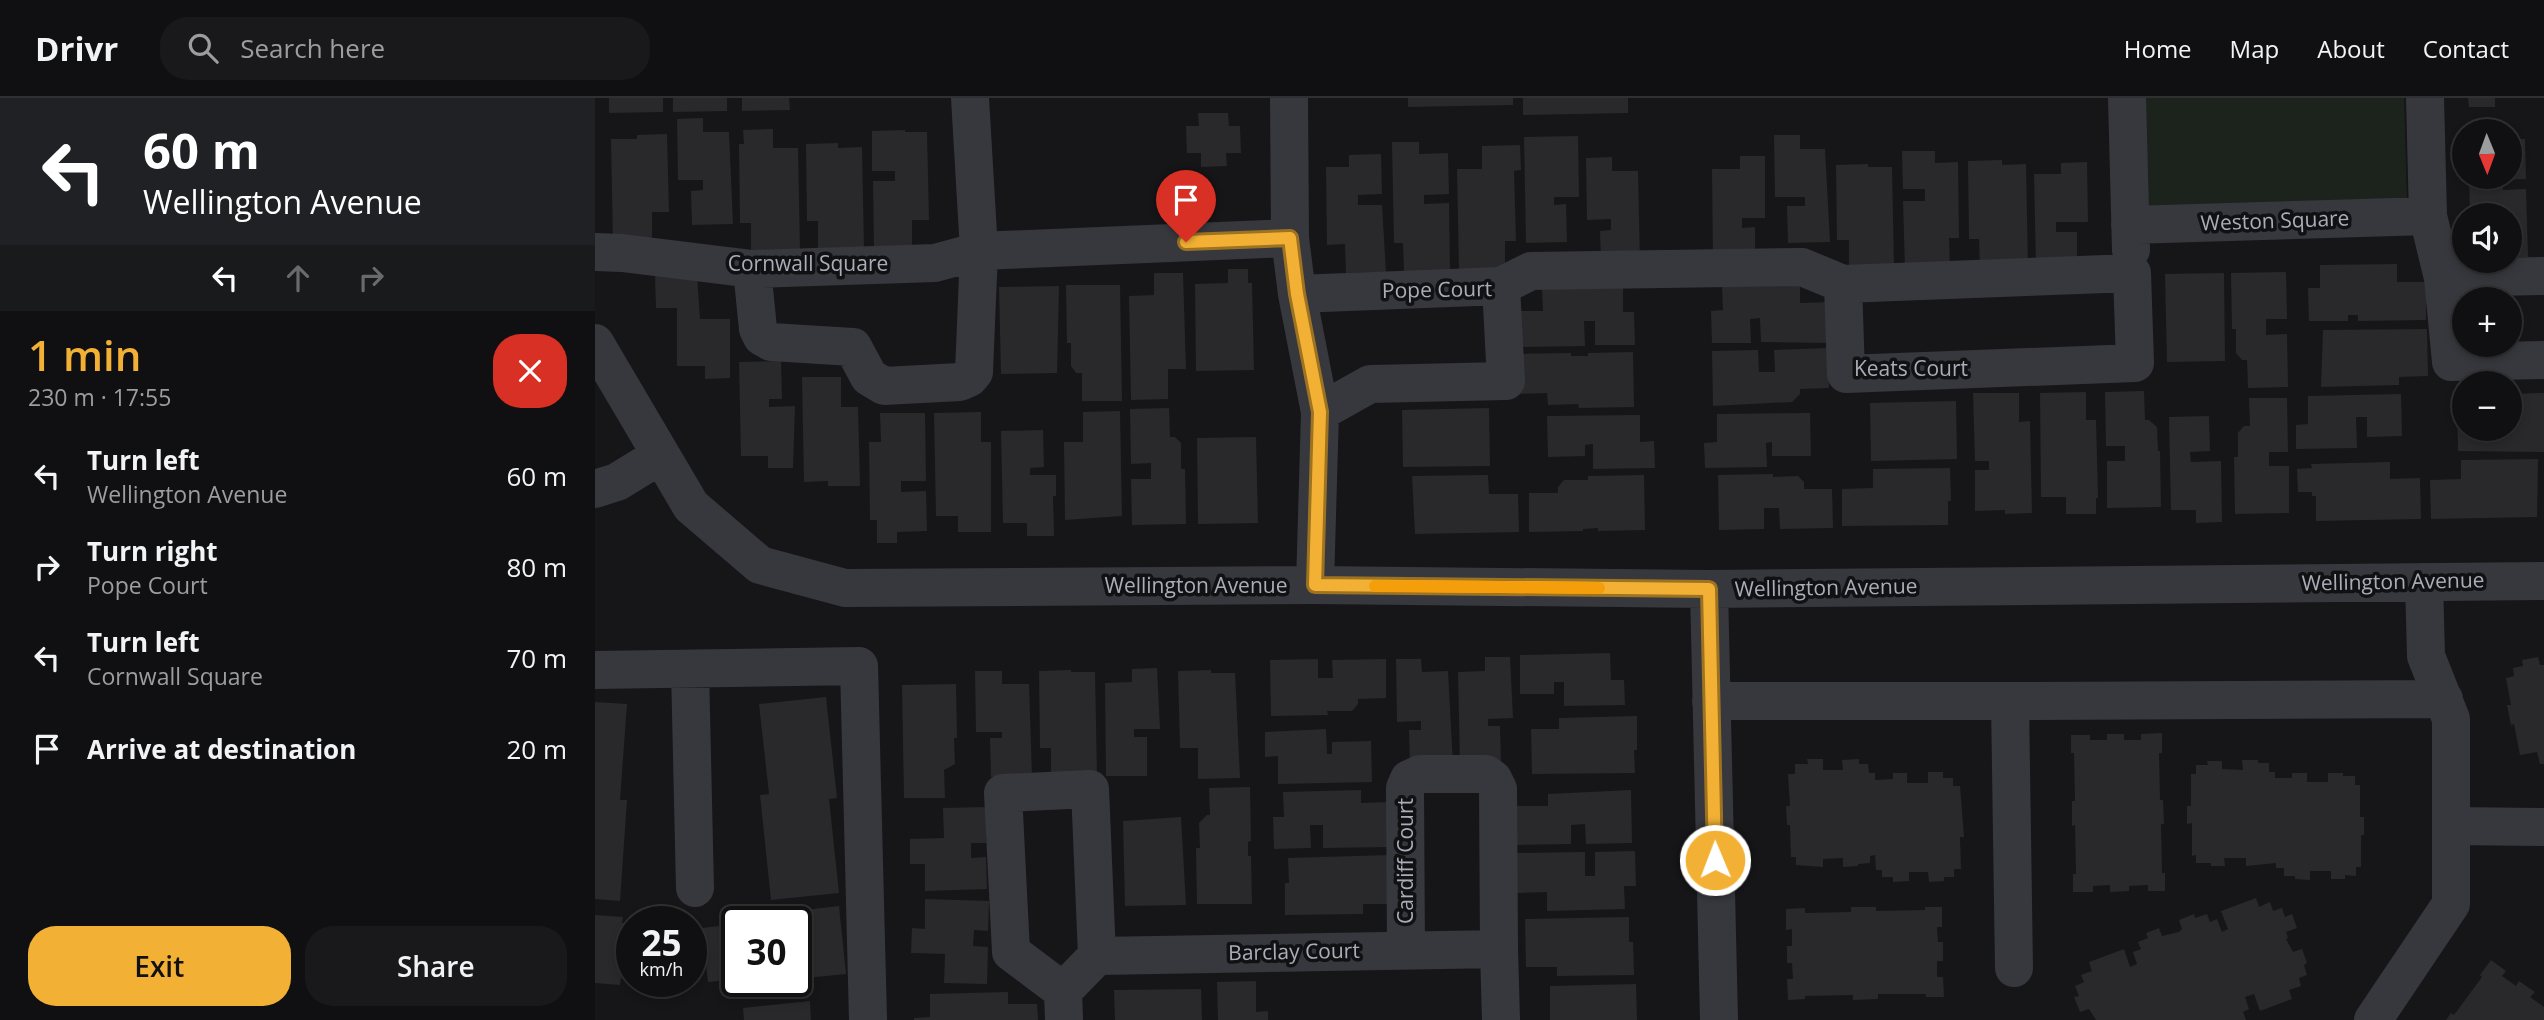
<!DOCTYPE html>
<meta charset="utf-8">
<style>
body{margin:0;font-family:"Open Sans",sans-serif;background:#19191b;color:#f1f3f6;height:100vh;display:flex;flex-direction:column;font-size:26px;white-space:nowrap}
*{box-sizing:border-box;margin:0}
p{font-size:23px;color:#9c9d9f}
.icon{flex:none;width:38px;height:38px;fill:none;stroke:currentColor;stroke-width:2;stroke-linecap:round;stroke-linejoin:round}
.map{position:relative;flex:1;overflow:hidden}
.side{display:flex;flex-direction:column;background:#101012;width:595px}
.side>*{flex:none}
.hud{background:#202124;color:#fff;overflow:hidden}
.needle{width:46px;rotate:179deg}
.fabs{position:absolute;left:1857px;top:21px;display:grid;gap:14px}
.fabs a{display:grid;place-items:center;width:70px;height:70px;border-radius:50%;background:#101012;box-shadow:0 4px 10px #0003,0 0 0 2px #303032;font-size:35px}
.speed{position:absolute;left:21px;top:808px;display:flex;gap:14px;font-size:35px;font-weight:700;text-align:center}
.speed>*{display:grid;place-content:center;width:91px;height:91px;border-radius:50%;background:#101012;box-shadow:0 4px 10px #0003,0 0 0 2px #303032;line-height:1}
.speed small{font-size:18px;font-weight:400}
.speed .limit{border:4px solid #111;border-radius:10px;background:#fff;color:#111}
.pin{position:absolute;display:grid;place-items:center;width:60px;height:60px;color:#fff;margin:-72px -30px;border-radius:50% 50% 50% 0;rotate:-45deg;box-shadow:0 0 7px #0007}
.pin .icon{rotate:45deg}
.me{position:absolute;width:77px;margin:-38px;rotate:359deg;stroke-linejoin:round;filter:drop-shadow(0 0 5px #0008)}
.turn{display:flex;align-items:center;gap:24px;height:147px;padding:0 28px;font-size:32px}
.turn .icon{width:91px;height:91px;stroke-width:2.5}
.turn b{display:block;font-size:49px;line-height:60px}
.lanes{display:flex;align-items:center;height:66px;padding:0 28px;background:#0003;justify-content:center;gap:35px;direction:ltr}
.lanes .off{opacity:.35}
.round{display:grid;place-items:center;flex:none;width:74px;height:74px;border-radius:28px;background:#19191b}
.overview{display:flex;align-items:center;justify-content:space-between;height:119px;padding:0 28px}
h1{font-size:42px;font-weight:600;line-height:52px;color:#f2b134}
.cta{display:flex;gap:14px;margin-top:auto;padding:14px 28px}
.cta a{flex:1;height:80px;border-radius:28px;background:#f2b134;color:#111;font-size:28px;font-weight:600;line-height:80px;text-align:center}
.cta a+a{background:#19191b;color:#f1f3f6}
ul{padding:0;list-style:none}
li{display:flex;align-items:center;gap:21px;height:91px;padding:0 28px}
li div{flex:1}
li b{display:block;font-size:26px}
li em{font-style:normal}
header{display:flex;align-items:center;gap:42px;box-sizing:border-box;height:98px;padding:0 35px;background:#101012;border-bottom:2px solid #303032}
header strong{font-size:33px}
nav{display:flex;gap:38px;margin-inline-start:auto;font-size:24px}
.search{width:490px;height:63px;background:#19191b;display:flex;align-items:center;gap:18px;box-sizing:border-box;padding:0 24px;border-radius:28px;color:#9c9d9f;font-size:26px}
main{display:flex;flex:1;min-height:0}
.map>svg:first-child{display:block}
.green{fill:#1c231d}
.building{fill:#29292c}
.lines{fill:none;stroke-linecap:round;stroke-linejoin:round}
.minor{stroke:#37383d;stroke-width:38}
.route-casing{stroke:#9d7322;stroke-width:18}
.route{stroke:#f2b134;stroke-width:12}
.slow{stroke:#f59e0b;stroke-width:12}
.labels{text-anchor:middle;stroke-width:7;stroke-linejoin:round;paint-order:stroke}
.street-label{font-size:21px;fill:#a8adb8;stroke:#111113}
</style>
<header>
<strong>Drivr</strong>
<div class="search"><svg class="icon" aria-label="search" viewBox="0 0 24 24"><circle cx="10" cy="10" r="6"/><path d="M15 15l6 6"/></svg>Search here</div>
<nav><a>Home</a><a>Map</a><a>About</a><a>Contact</a></nav>
</header>
<main>
<section class="side">
<div class="hud">
<div class="turn"><svg class="icon" aria-label="left" viewBox="0 0 24 24"><path d="M17 20v-9H6M10 6l-5 5 5 5"/></svg><div><b>60 m</b>Wellington Avenue</div></div>
<div class="lanes"><svg class="icon" aria-label="left" viewBox="0 0 24 24"><path d="M17 20v-9H6M10 6l-5 5 5 5"/></svg><svg class="icon off" aria-label="ahead" viewBox="0 0 24 24"><path d="M12 20V5M6 11l6-6 6 6"/></svg><svg class="icon off" aria-label="right" viewBox="0 0 24 24"><path d="M7 20v-9h11M14 6l5 5-5 5"/></svg></div>
</div>
<div class="overview"><div><h1>1 min</h1><p>230 m · 17:55</p></div><a class="round" style="background:#d93025;color:#fff"><svg class="icon" aria-label="close" viewBox="0 0 24 24"><path d="M6 6l12 12M18 6L6 18"/></svg></a></div>
<ul>
<li><svg class="icon" aria-label="left" viewBox="0 0 24 24"><path d="M17 20v-9H6M10 6l-5 5 5 5"/></svg><div><b>Turn left</b><p>Wellington Avenue</p></div><em>60 m</em></li>
<li><svg class="icon" aria-label="right" viewBox="0 0 24 24"><path d="M7 20v-9h11M14 6l5 5-5 5"/></svg><div><b>Turn right</b><p>Pope Court</p></div><em>80 m</em></li>
<li><svg class="icon" aria-label="left" viewBox="0 0 24 24"><path d="M17 20v-9H6M10 6l-5 5 5 5"/></svg><div><b>Turn left</b><p>Cornwall Square</p></div><em>70 m</em></li>
<li><svg class="icon" aria-label="arrive" viewBox="0 0 24 24"><path d="M6 21V4h12l-3 4 3 4H6"/></svg><div><b>Arrive at destination</b></div><em>20 m</em></li>
</ul>
<div class="cta"><a>Exit</a><a>Share</a></div>
</section>
<div class="map">
<svg width="1949" height="922" viewBox="0 0 1949 922">
<rect width="100%" height="100%" fill="#161618"/>
<path class="green" d="M1540,0H1809L1812,105L1543,115Z"/>
<path class="building" d="M14,0H68V14L14,15Z
M78,0H132V13L78,14Z
M147,0H194L195,12L147,13Z
M813,0H918V7L813,9Z
M928,0H1033V15L928,17Z
M1873,0H1900V9H1874Z
M603,15H633L634,28H645L646,55H631L632,68L606,69V55H592L591,28H604Z
M108,20V34H134L138,126L97,127L96,93L108,92V82H83L82,21Z
M178,31V50H203L205,153L156,154V125H145L144,46H149L148,32Z
M310,32V34H332L334,122H317V151H279L278,83H300V73H277V33Z
M72,36L74,114H57V144L18,145L16,41H42V37Z
M1179,37H1205V51H1230L1235,144L1193,145L1192,108H1210V99H1180Z
M983,38L984,99H959V107L971,106L972,144L931,145L929,39Z
M1914,41H1930L1931,81L1908,82V92L1931,91L1933,159L1914,160V117H1875L1874,79H1914Z
M797,44H824V56L853,55L854,96L829,97V106L854,105L855,173L809,174L808,145H799Z
M243,45V50L267,49L269,152L223,153V123H212L211,46Z
M925,47L926,72L919,73L921,143H910V171L864,173L862,71H887V48Z
M1307,53H1340V65L1363,64L1364,140H1354L1355,170L1310,171L1308,103H1330V91H1308Z
M786,56L787,96L763,97V107H787L791,174L751,175L750,146L732,147L731,69H754V57Z
M1145,58H1170V120H1147V130L1160,129V163H1118L1117,71H1145Z
M1017,59V73H1043L1045,165L1006,166L1005,133L1016,132V121L992,122L991,60Z
M1407,62V67L1431,66L1433,169L1385,170L1384,141H1374L1373,63Z
M1492,64L1493,124H1461V134H1482V168H1441L1439,76H1466V65Z
M1273,66V69H1297L1299,171L1254,172V142H1242L1241,67Z
M1802,166V184H1831V222L1763,223V217H1753V223H1714L1713,190H1725V167Z
M633,171H653V185H657L659,272L601,273L600,186L633,185Z
M1691,174L1692,221H1671V237L1692,236L1693,289L1653,290L1652,262H1647L1641,255V231H1637L1636,175Z
M559,175H588L591,271H573V301L536,302L534,198L559,197Z
M1629,175L1630,263L1572,264L1570,176Z
M60,177H102L105,221H135V280L110,281V268H82V210H61Z
M471,187H525L527,303H487V275H481L476,268V245H472Z
M1205,187V205L1234,204V245L1166,244L1165,220L1155,221L1156,245H1117L1116,213L1128,212L1127,188Z
M464,188L462,275L406,276L404,189Z
M1028,190V214H1039L1040,247H1000V223H989L990,248L922,249L921,213H948L947,191Z
M1832,231L1833,278L1804,279V287L1726,289L1728,232Z
M1233,250L1234,290L1205,291V296L1197,304L1118,308L1117,253L1163,252L1164,274H1180L1179,252Z
M1038,254L1039,309L984,310L983,306L953,307L952,295L923,296L922,256L976,255V258H993V255Z
M186,263L187,301H174V309L200,308L198,370H173V358H146L144,264Z
M207,279H246V309H263L265,388H233V383L209,384Z
M1549,293L1550,322H1554L1562,329L1563,353H1565L1566,409L1512,410V363H1530V348H1511L1510,294Z
M1491,294V322H1501L1503,400H1501V416H1471V399H1446L1445,295Z
M1378,295H1424V324L1435,323L1437,415L1410,416V412L1380,413V372H1394V363H1380Z
M1949,295V354L1863,353L1862,297L1869,296V331H1914V296Z
M1806,296L1807,338L1772,339V319H1761L1762,350L1701,351V327L1713,326V298Z
M1654,300H1692L1693,354H1674V368H1694V415L1640,416L1639,359H1643V335L1649,328H1655Z
M1361,303L1362,361L1276,363L1275,305Z
M574,310L575,339H580L586,345V371H590L591,426L537,427L536,381H556V365L536,366L535,311Z
M894,310L895,368L808,369L807,312Z
M525,313L527,418L470,422L469,344H488V314Z
M386,314V344H396V434H363V418H341L339,315Z
M285,315H330L331,383H306V394L331,393L332,433L302,434V445H282V422H275L274,344H286Z
M1215,315L1216,358H1177V344L1171,345L1172,369L1110,370L1109,345L1122,344V316Z
M1045,317V344L1059,343L1060,370L998,371V346L990,347V358L953,359L952,318Z
M1614,318L1615,353L1595,354L1596,364L1626,363L1627,424L1601,425V412H1576L1574,319Z
M448,332L449,369L435,370V377H461V398H458L459,438H432V425H408L406,333Z
M661,339L663,425L603,426L602,340Z
M1943,361L1942,419L1836,421L1835,382L1866,381V362Z
M1795,364V381L1825,380L1826,421L1721,423V398H1717V394H1703L1702,371L1717,370L1716,366Z
M1355,370L1356,403H1353V427L1247,428V391L1278,390V371Z
M1178,376V379L1203,378L1209,384V391H1237L1238,430L1185,431L1184,410H1169V431L1124,432L1123,377Z
M893,377L894,396H923L924,434L820,436L817,378Z
M1049,377L1050,432L1003,433V430L988,431V433L934,434V395H963V389L969,382H993V378Z
M1015,555L1016,582H1029L1030,607L969,608V584H959V596H925V557Z
M890,559H915L918,620L893,621V628H905L906,666H865L863,574L890,573Z
M1943,559L1945,567H1949V666H1945L1942,654L1925,657L1919,626L1916,627L1912,607H1916L1911,580L1919,578L1918,570L1928,568L1927,562Z
M723,561V580H738L737,562L791,561V600L763,601V606L757,613H732L733,617L676,618L675,562Z
M801,561H826L827,574L853,573L858,667L815,668L814,632H826V623L802,624Z
M562,570L565,631H539V639H552V678H511L510,585L537,584V571Z
M476,572V574H500L502,679H456V650H445L444,573Z
M616,572V575H640L645,680L603,681V650H585L583,573Z
M380,573H407V586H434L437,678L396,679L395,640H407V634H381Z
M361,586L362,640H359L360,666L349,672L350,700H309L307,587Z
M231,599L242,700L234,701L244,795L176,802L165,697L174,696L164,606Z
M0,604L32,606L25,702H32L25,803L0,801Z
M1042,618V652H1039L1040,675L937,676L936,631H964V620Z
M731,631L732,656H737V644L776,643L777,684L683,686V658L670,659V634Z
M1567,635V655H1564L1565,702H1568L1569,726H1566L1567,775H1570V793H1553V787L1534,788V793L1515,794V787L1498,788V794H1478V776H1481L1480,727L1477,728V703H1480L1479,655H1476V637H1495V642H1512V636H1529V642H1546V636Z
M1212,661H1228V672H1248L1247,662L1264,661V666H1273L1274,675H1280V682L1298,681V675H1312V685H1333V674H1348V680H1358V688H1365L1369,739H1365L1366,771H1359V779H1349V783L1334,784L1333,774H1314V783L1298,784V779H1287V772H1281L1280,757L1275,758V765L1263,766V768L1248,769V760L1228,761V769L1201,767V759H1196L1195,727H1192L1191,708H1195L1193,676H1200V666H1213Z
M1647,662H1663V665H1674V674H1680V680H1697V675H1712V684H1733V675H1748V678H1760V687H1765V719H1769V737H1766V769H1761V778L1750,777V781H1736V773H1715V782L1700,781V778H1689V770H1681V765L1651,768V760H1629L1630,768H1616V765H1601V757L1597,758V725L1592,726V708H1596V676H1601V667H1613L1612,663H1627V671L1648,672Z
M655,689L656,743L653,744V758H656L657,806H602L601,750H605L604,725L612,717H615L614,690Z
M766,692V705L795,704L796,749L728,750V727H715L716,750L679,751L678,719H689L688,694Z
M1036,692L1037,745L991,746L990,726L976,727V746L922,747L921,708H953V696Z
M391,709V745H376V760L391,759L392,791L330,793V766H315V741L349,740L348,710Z
M586,719L591,807L530,808L528,723Z
M1040,753L1041,788H1029L1030,811L952,813V794L922,795V755L990,754V778H1000V754Z
M796,757L797,806H768V816L690,817V785H694L693,760Z
M1661,800L1664,809L1675,804L1678,813L1687,810L1690,819L1697,816L1702,830L1691,834L1693,840L1691,841L1698,854L1707,851L1712,865L1709,867L1712,877L1704,880L1706,888L1694,892L1697,901L1665,913L1659,896L1650,899L1654,911L1648,914L1651,922H1501L1494,911L1485,914L1479,899L1484,898L1480,888L1489,884L1486,877L1497,873L1494,864L1529,851L1535,869L1542,866L1538,854L1546,851L1543,844L1553,840L1551,835L1564,830L1567,838L1584,834L1587,831L1584,822L1599,816L1600,820L1612,816L1615,824L1622,821L1627,834L1633,831L1626,813Z
M330,801L394,803L393,833L379,832L378,848L393,849L392,886L349,885L350,856L316,855L317,830L330,831Z
M244,808L251,876L201,881V824H166L165,817Z
M1256,809H1281V813L1330,812V809H1347V829H1342L1343,844H1348V863H1342V879H1348L1349,899H1331V896H1283V901L1258,902V897L1210,898V901L1193,902L1192,881H1198L1197,865H1192V848H1197V831L1191,832V811L1210,810V815L1256,814Z
M0,817L28,819L27,825L37,826V881L26,880L25,887L0,885Z
M1034,819V844H1038L1039,877L962,878V869H931L930,821Z
M142,826V881L113,884L107,830Z
M1896,862L1911,873L1907,878L1921,888L1924,883L1940,894L1935,899L1949,909V922H1851L1856,915L1859,917L1887,879L1885,877Z
M661,883V914L673,913V922H623L622,884Z
M1041,886L1042,922H955V888Z
M606,891L607,922H520L519,892Z
M413,894V906H442L443,922H319V920L335,919V896Z
M215,903L216,922H149L148,910Z"/>
<g class="lines">
<path class="minor" d="M694,0L695,140L702,196L725,314L720,487
M1532,0L1536,152
M1830,0L1833,118L1848,180L1856,264L1949,262
M1535,127L1833,118
M0,154L27,155L157,171L340,165L384,153L695,140
M157,171L163,231L167,239L176,244L258,249L274,279L289,288L365,284L374,280L379,274L384,153L375,0
M1848,180L1949,178
M906,188L936,173L1207,169L1248,186L1537,175L1540,265L1251,276L1248,186
M702,196L906,188L911,283L775,286L725,314
M0,245L96,408L165,467L250,490L720,487L1114,491L1949,483
M0,391L22,384L66,357
M1114,491L1124,922
M95,571L100,790
M0,572L264,568L273,922
M1116,603H1415
M1856,728L1949,729
M811,852L810,690L814,681L825,676H891L898,681L903,691L904,851L906,922
M1419,870L1415,603L1849,601
M468,893L416,854L408,695L495,691L502,858
M469,922L468,893L502,858L904,851
M1778,922L1856,806V621L1831,558L1829,484"/>
</g>
<g class="lines">
<defs>
<path id="route" d="M591,144L695,140L702,196L725,314L720,487L1114,491L1120,762"/>
</defs>
<use href="#route" class="route-casing"/>
<use href="#route" class="route"/>
<path class="slow" d="M780,488L1004,490"/>
</g>
<g class="labels">
<g class="street-label">
<text transform="translate(1680 123) rotate(-2)" y="7">Weston Square</text>
<text x="213" y="173">Cornwall Square</text>
<text transform="translate(842 192) rotate(-1)" y="7">Pope Court</text>
<text x="1316" y="278">Keats Court</text>
<text transform="translate(1798 484) rotate(-1)" y="7">Wellington Avenue</text>
<text x="601" y="495">Wellington Avenue</text>
<text transform="translate(1231 490) rotate(-1)" y="7">Wellington Avenue</text>
<text transform="translate(811 763) rotate(-90)" y="7">Cardiff Court</text>
<text transform="translate(699 854) rotate(-1)" y="7">Barclay Court</text>
</g>
</g>
</svg>
<div class="fabs">
<a><svg class="needle" viewBox="-14 -14 28 28"><path d="M0-13l5 13h-10z" fill="#e53935"/><path d="M0 13l5-13h-10z" fill="#9c9d9f"/></svg></a>
<a><svg class="icon" aria-label="sound" viewBox="0 0 24 24"><path d="M4 9h4l5-4v14l-5-4H4zM17 9q2 3 0 6"/></svg></a>
<a>+</a>
<a>−</a>
</div>
<div class="speed"><div>25<small>km/h</small></div><div class="limit">30</div></div>
<div class="pin" style="left:591px;top:144px;background:#d93025"><svg class="icon" aria-label="arrive" viewBox="0 0 24 24"><path d="M6 21V4h12l-3 4 3 4H6"/></svg></div>
<svg class="me" style="left:1120px;top:762px" viewBox="-20 -20 40 40"><circle r="17" fill="#f2b134" stroke="#fff" stroke-width="3"/><path d="M0-11L8 9 0 5-8 9z" fill="#fff"/></svg>
</div>
</main>
